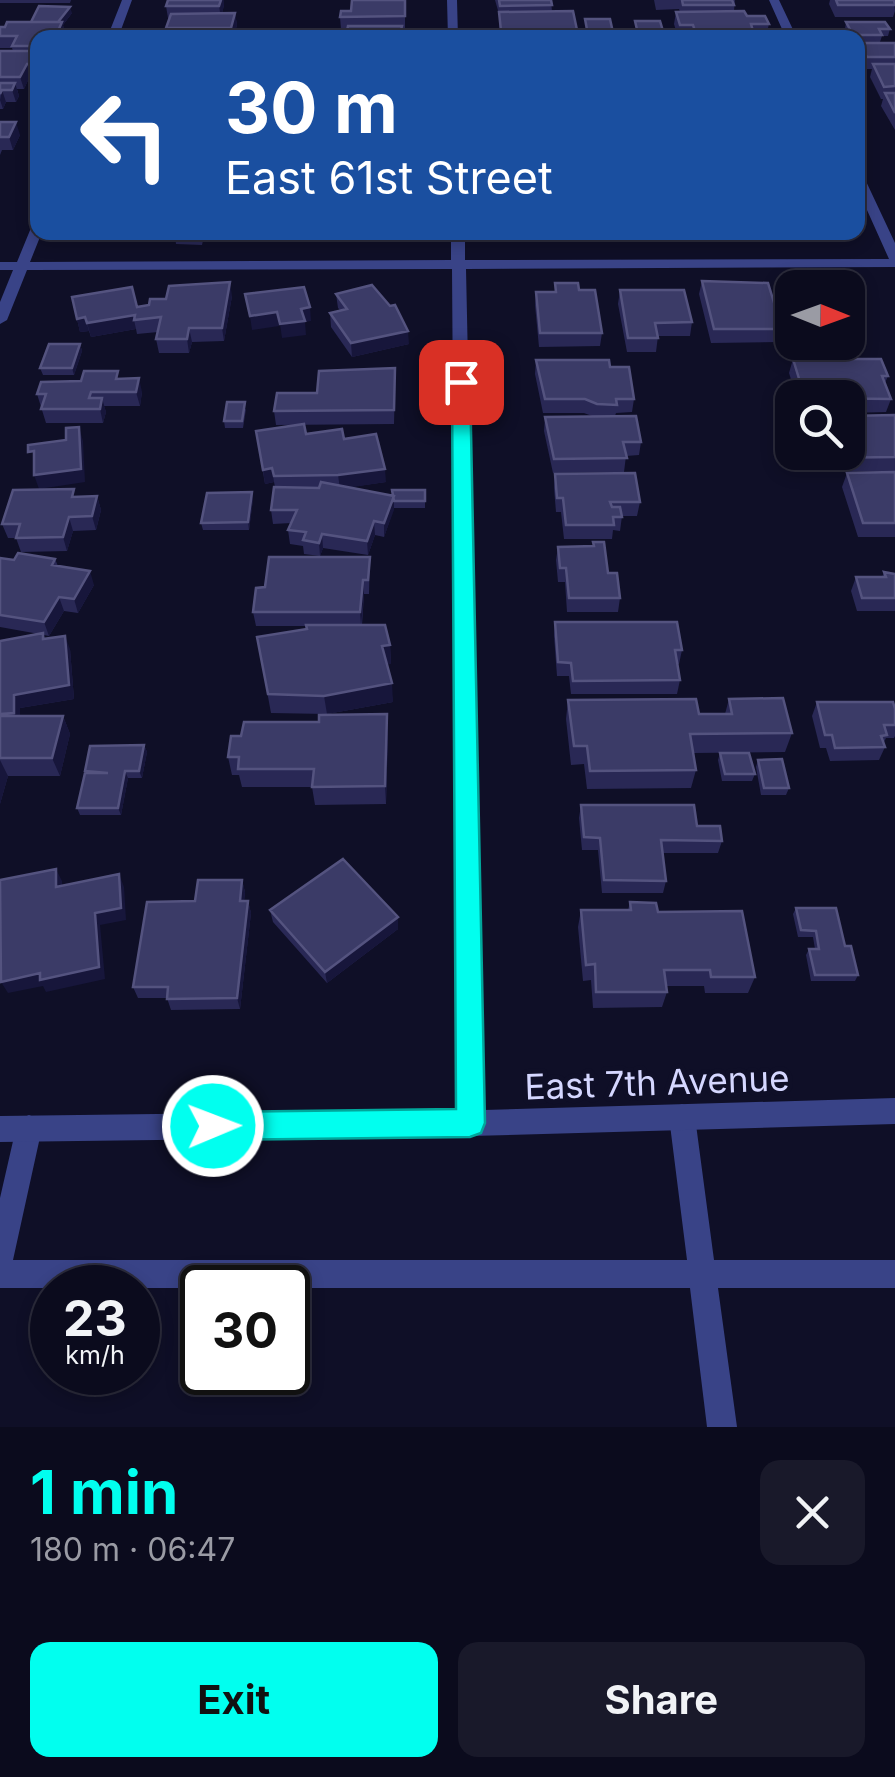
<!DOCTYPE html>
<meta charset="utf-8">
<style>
body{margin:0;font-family:Inter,sans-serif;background:#19192a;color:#f1f3f6;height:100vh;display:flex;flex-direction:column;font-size:38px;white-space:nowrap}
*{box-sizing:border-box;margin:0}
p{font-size:32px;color:#9a9ba4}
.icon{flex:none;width:55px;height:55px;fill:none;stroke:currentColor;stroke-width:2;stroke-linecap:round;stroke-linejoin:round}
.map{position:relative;height:1427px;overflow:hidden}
.side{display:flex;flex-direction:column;background:#0b0b1d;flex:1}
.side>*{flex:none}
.guide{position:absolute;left:30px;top:30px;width:835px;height:210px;border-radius:20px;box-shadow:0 5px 15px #0003,0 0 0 2px #2b2b3b;background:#1a4fa0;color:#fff;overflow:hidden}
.needle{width:65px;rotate:91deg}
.buttons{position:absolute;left:775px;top:270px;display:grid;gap:20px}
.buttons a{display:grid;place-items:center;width:90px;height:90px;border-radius:20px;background:#0b0b1d;box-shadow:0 5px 15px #0003,0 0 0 2px #2b2b3b;font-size:50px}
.speed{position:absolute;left:30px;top:1265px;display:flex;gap:20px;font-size:50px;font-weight:700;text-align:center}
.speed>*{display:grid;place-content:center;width:130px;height:130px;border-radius:50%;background:#0b0b1d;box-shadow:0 5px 15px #0003,0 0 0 2px #2b2b3b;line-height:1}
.speed small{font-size:25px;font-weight:400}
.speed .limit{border:5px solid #111;border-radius:15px;background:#fff;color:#111}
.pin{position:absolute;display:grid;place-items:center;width:85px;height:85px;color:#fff;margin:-42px;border-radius:20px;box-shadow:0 5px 15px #0006}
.me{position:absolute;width:110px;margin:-55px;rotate:89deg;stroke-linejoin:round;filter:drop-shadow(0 0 8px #0008)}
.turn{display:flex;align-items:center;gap:35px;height:210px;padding:0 30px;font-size:45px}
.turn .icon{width:130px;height:130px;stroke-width:2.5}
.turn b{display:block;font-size:70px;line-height:85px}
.round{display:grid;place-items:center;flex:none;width:105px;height:105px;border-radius:20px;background:#19192a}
.headline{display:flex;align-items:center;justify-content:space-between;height:170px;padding:0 30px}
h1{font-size:60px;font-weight:700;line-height:75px;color:#01ffef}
.action{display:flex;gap:20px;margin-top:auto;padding:20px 30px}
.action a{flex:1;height:115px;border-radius:20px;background:#01ffef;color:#111;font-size:40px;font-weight:700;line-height:115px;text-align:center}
.action a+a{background:#19192a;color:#f1f3f6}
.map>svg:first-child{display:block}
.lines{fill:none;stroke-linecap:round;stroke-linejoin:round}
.service{fill:#394387;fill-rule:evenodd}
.minor{fill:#394387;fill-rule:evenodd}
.wall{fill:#292855}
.shaded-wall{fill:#17163b}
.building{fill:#3b3b67;stroke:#54537f;stroke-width:2.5}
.route{fill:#01ffef;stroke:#01a69b;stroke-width:2.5}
.labels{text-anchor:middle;stroke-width:10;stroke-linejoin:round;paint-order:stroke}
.near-street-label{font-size:35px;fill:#d5d7ff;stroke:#0f0f27}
</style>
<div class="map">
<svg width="895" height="1427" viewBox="0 0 895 1427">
<rect width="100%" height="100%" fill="#0f0f27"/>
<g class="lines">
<path class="service" d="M682,1104L691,1108L695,1117L714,1260H895V1288H718L737,1427H707L690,1288H0V1198L16,1128L20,1119L29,1115L38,1119L42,1128L13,1260H687L669,1117L673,1108Z"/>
<path class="minor" d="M122,0H132L118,38H107Z
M447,0H457L458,38H448Z
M769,0H779L797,38H786Z
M858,173L864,177L895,243V267L466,269L484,1110L895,1098V1124L471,1136L0,1142V1116L458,1110L452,269L27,270L7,320L0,324V302L13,270H0V262H17L33,223L38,222V232H42L30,262L451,260V232H465V260L889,259L858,190Z"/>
</g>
<path class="wall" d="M0,0H71L70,3H0Z
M168,0H224V5L222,13H235L237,25L234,35H167L166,28L169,18H168L166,6Z
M405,0V28L402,29L403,38L341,29L340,17L351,11Z
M495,0H551L552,12L577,30V38H500L499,14Z
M654,0H735L734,11L769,24L766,36L678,38L674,24L676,12H680L679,9L656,10Z
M830,0H894L895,11L893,17H835L829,4Z
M72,13L63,25L65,34L38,38V75L37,76H30L24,89H17L19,96L16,102H6L3,109H0V51H13L12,48H0V27L31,22Z
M585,19L614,38H587Z
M846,22L890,29L888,36H882L880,42H858V38H849L845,29Z
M859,43H895V130L881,106L883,99H881L870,77L872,69H864L858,58Z
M0,122L20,135L13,150H2L0,155Z
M111,232H163L161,238H113Z
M176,232H205L202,245L176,244L175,237Z
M279,232H399V237H279Z
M702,281L782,329L779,342L711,343L699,294Z
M555,283L579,290L602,333L600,346L539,347L535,305L536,292H555Z
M785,283L792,288V342H848V294L863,333L859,346L821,347L818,355H795L788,334L791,325L781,296Z
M620,290L692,322L690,336H658L656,352H627L618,304Z
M336,294L409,344L352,357L331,327L330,313L340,310L338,308Z
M232,296L224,341L192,342L189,353H159L156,339L158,332L137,334L136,329L91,337L89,331L80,332L77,319L137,307Z
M80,344L82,351L74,375H43L40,368Z
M793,359L888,376L885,383L891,399L886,412L848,413V398H797L789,373Z
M536,360L610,367L634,399L632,412L616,413L615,416L641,442L639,455L626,456L624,472L553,473L544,431L545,417L592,416L584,413H543L535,374Z
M120,379L142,392L140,406H104L106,412L103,423H46L37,394L81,381Z
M395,382L394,424L276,425L274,411L317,393Z
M246,409L243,428H225L224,421Z
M895,415V471L815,472L809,452H848Z
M256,431L306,434L344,439L386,482L350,487L392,495L425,490V508H394L384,537L375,535L368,555L323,548L320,556L304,554L303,546L290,544L288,530L291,523L273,524L271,510L275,487L274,482L265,484Z
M895,472V537H858L842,487L847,473Z
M555,474L640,502L637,516H622L620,531L613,530L612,539H564L561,512H556L554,488Z
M97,496L101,510L96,530L73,531L67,551L21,552L16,538H8L2,524L76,497Z
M253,499L249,530H203L201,523Z
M593,542L620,598L618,612H567L565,582H558L556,560L558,547L593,546Z
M370,557L369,594H364L362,625L390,645L391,664H387L393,702L327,714L271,713L257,637L306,629V626H256L253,612L265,587Z
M0,558L14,560L55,559L58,566L94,585L78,613L64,611L49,636L44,635L45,639L70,649L74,699L20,708V716H63L70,734L60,776H8L0,804V641L39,634L0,627Z
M884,572L895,574V611H857L851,591L856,577H882Z
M555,622L682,650L679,664H678L680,680L677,694H571L569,676H557L554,636Z
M729,699L792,733L785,752L693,753L696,770L691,788L587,789L584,764L571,765L566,719L568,700L699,714H725Z
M817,702L895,725V736L894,738H886L884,742L885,747L879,760L830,761L826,748H820L812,716Z
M388,733L386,804L315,805L312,787H242L239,775H232L228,757Z
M144,745L147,752L142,778H128L121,815H80L77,808L86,773L85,771Z
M720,753L755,774L752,781H722L718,760Z
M758,760L789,788L786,795H761L756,767Z
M581,805L697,826L722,841L718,853H662L666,881L663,893H602L598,850H582L579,818Z
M242,880L245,892L244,901H248L251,913L240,1009L171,1010L167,998H138L133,987L195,901Z
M630,902L658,912L755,977L748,993H705L704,986H666L667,992L662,1007L593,1008L591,980L583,981L578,927L581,910H628Z
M796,908L845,946L858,975L855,981H811L806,955L809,949H815L813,937H798L793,914Z
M270,910L398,929L327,983L273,922Z"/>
<path class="shaded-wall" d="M221,0H224V5L221,18L219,6Z
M70,7L72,13L63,25L65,34L64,38H55L58,23Z
M235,13L237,25L233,38L231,28Z
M33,51L36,60L37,58L38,60L37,76L30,58Z
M27,64L30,76L24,89L20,77Z
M15,83L19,96L16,102L12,90Z
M2,90L6,102L3,109L0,100Z
M16,122L20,135L13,150L9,137Z
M230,282L232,296L224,341L222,328Z
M310,307L311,321L305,322L306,335L282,338L280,324L301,309Z
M277,312L279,326L252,330L250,316Z
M135,315L134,320L136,329L91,337L87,323Z
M85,317L89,331L80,332L77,319Z
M189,328L192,342L189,353L187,339Z
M408,331L409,344L352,357L351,343Z
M80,344L82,351L74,375L72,368Z
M139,378L142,392L140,406L136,392Z
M102,398L106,412L103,423L100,409Z
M79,427L83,441L85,482L39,489L34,475Z
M272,468L274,482L265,484L263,470Z
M385,469L386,482L340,489L338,475Z
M252,492L253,499L249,530L248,522Z
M97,496L101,510L96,530L92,516Z
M394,496V510L384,537V523Z
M69,517L73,531L67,551L63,537Z
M374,521L375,535L368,555L367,541Z
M322,534L323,548L320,556L319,543Z
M90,571L94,585L78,613L74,599Z
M363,580L364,594L361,626L360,612Z
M59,597L64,611L49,636L44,622Z
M65,636L70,649L74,699L20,708V726L14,713V695Z
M390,645L391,664L383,665L382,646Z
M392,683L393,702L327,714L324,696Z
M387,714L388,733L386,804L385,786Z
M63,716L70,734L60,776L52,758Z
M144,745L147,752L142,778L139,771Z
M0,760L8,776L0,804Z
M125,771L128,778L121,815L118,808Z
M56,869L62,881V899L56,887Z
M119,874L124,887L126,920L100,925L105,979L46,992L43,986L8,993L1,982L40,973L95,913Z
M242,880L245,892L243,913L240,901Z
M248,901L251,913L240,1009L237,998Z
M398,917V929L327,983L325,972Z"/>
<path class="building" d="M168,0H221L219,6H166Z
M352,0H405V16L340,17L341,11H351Z
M499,0H551L552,5L500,6Z
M682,0H732L734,5H683Z
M836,0H894L895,5H838Z
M39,6L70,7L58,22H31Z
M573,11L577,30L511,33L501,31L499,12Z
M744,11L747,16H765L769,24H751L753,31H695L693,25H680L676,12Z
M235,13L231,28H166L171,14Z
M585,19H610L614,37L588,35Z
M635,21H660L665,38H639Z
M7,22H62L55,38H38V46H12L17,36H0V27H5Z
M846,22H885L890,29H879L882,35H853Z
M348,26H402L399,38H337L338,31H347Z
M165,35H237L236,38H164Z
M859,43H895V57H867Z
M0,51H33L30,58H37L34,64H27L20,77H0Z
M873,64H895V86L884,87Z
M0,83H15L12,90H2L0,94Z
M885,93H895V113Z
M0,122H16L9,137H0Z
M176,232H202L201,238L175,237Z
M702,281L768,283L782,329H714Z
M842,281L845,288H792V307L785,283Z
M230,282L222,328H189L187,339H156L161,317L134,320L135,315L87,323L85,317L77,319L72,297L132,287L137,307L149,305L150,299H166L169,286Z
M555,283H578L579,290H595L602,333H540L536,292H556Z
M372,285L390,306L395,305L408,331L351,343L330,313L347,309L336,294Z
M304,287L310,307L301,309L305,321L280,324L277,312L250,316L245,294Z
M620,290H684L692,322L655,323L658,338H628Z
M848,294L863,333H848Z
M49,344H80L72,368H40Z
M793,359H881L888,376H882L891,399L805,398Z
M536,360H609L610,367H629L634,399H616L617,405L597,404L585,399H545Z
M395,368L394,410L274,411L277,393H317L319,371Z
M84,371H118L116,379L139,378L136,392H91L89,398H102L100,409H41L46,394H37L41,382L81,381Z
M227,402H245L242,421H224Z
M895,415V457L819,458L817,452H848V416Z
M636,416L641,442H623L627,458L554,459L545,417Z
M304,424L306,434L342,429L344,439L376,434L385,469L338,475L274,476L272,468L263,470L256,431Z
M79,427L81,469L34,475V451L28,452V445L66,440V428Z
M895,472V523H863L847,473Z
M635,473L640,502H610L612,507H620L622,517H613L614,525H566L563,498H557L555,474Z
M321,482L394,496L384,523L374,521L367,541L322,534L319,543L303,540L306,532L288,530L297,510H271L274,487L319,488Z
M74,489L72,497L97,496L92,516L69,517L63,537L16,538L20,524H2L13,490Z
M392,490H425V501H394Z
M252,492L248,522L201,523L207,493Z
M593,542H604L608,573H617L620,598H569L566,568H560L558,547L594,546Z
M18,553L55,559L52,565L90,571L74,599L59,597L44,622L0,615V558L14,560Z
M269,557H370L368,580H363L360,612H253L256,588L265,587Z
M884,572L895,574V598H862L856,577H886Z
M555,622H677L682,650H675L680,680L573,681L571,663L558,662Z
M306,625H385L390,645L382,646L392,683L324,696L268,694L257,637L307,629Z
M43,633V639L65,636L69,685L14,695V713L0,714V641Z
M783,698L792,733L690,734L696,770L590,771L587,746H574L568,700L696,699L699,714H732L729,699Z
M817,702H893L895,709V725H884L887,735L881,736L885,747L835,748L832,735H825Z
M387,714L385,786L312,787L314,769H238L239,757H228L231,736H241L244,722H319V715Z
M0,716H63L52,758H0Z
M144,745L139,771H125L118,808H77L85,773H108L85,771L90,746Z
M720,753H749L755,774H725Z
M782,759L789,788H764L758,760Z
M581,805H694L697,826H720L722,841L661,840L666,881L604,880L600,838L584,837Z
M343,859L398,917L325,972L270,910Z
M56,869V887L119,874L121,908L95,913L99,967L40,980V973L1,982L0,880Z
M198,880H242L240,901H248L237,998L167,999L168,987H133L147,902L195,901Z
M630,902L656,903L658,912L742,911L755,977H711L710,970H664L667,992H596L595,964L586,965L581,910H631Z
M796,908H836L845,946H851L858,975H815L809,949H819L816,931L801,930Z"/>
<path class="route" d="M461,377L470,382L485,1123L481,1133L470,1137L213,1140L202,1136L198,1126L202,1116L213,1112L456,1109L452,382Z"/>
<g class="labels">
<g class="near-street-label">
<text transform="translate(657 1083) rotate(-2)" y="12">East 7th Avenue</text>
</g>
</g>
</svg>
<div class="buttons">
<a><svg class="needle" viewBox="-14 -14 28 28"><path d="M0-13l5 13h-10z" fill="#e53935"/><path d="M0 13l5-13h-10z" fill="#9a9ba4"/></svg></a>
<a><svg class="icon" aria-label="search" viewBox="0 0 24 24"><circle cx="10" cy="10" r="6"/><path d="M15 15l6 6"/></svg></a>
</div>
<div class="speed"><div>23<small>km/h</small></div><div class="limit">30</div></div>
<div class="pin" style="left:461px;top:382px;background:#d93025"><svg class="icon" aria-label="arrive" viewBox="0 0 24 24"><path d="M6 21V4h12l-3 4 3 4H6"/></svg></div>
<svg class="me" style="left:213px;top:1126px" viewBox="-20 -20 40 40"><circle r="17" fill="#01ffef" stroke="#fff" stroke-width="3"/><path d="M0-11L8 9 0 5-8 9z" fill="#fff"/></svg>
<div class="guide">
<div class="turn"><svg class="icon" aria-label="left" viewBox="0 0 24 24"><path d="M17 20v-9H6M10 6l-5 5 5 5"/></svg><div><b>30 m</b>East 61st Street</div></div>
</div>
</div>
<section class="side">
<div class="headline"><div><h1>1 min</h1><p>180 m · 06:47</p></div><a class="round"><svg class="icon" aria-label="close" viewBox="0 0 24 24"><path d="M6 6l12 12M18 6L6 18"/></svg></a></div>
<div class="action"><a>Exit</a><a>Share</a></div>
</section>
